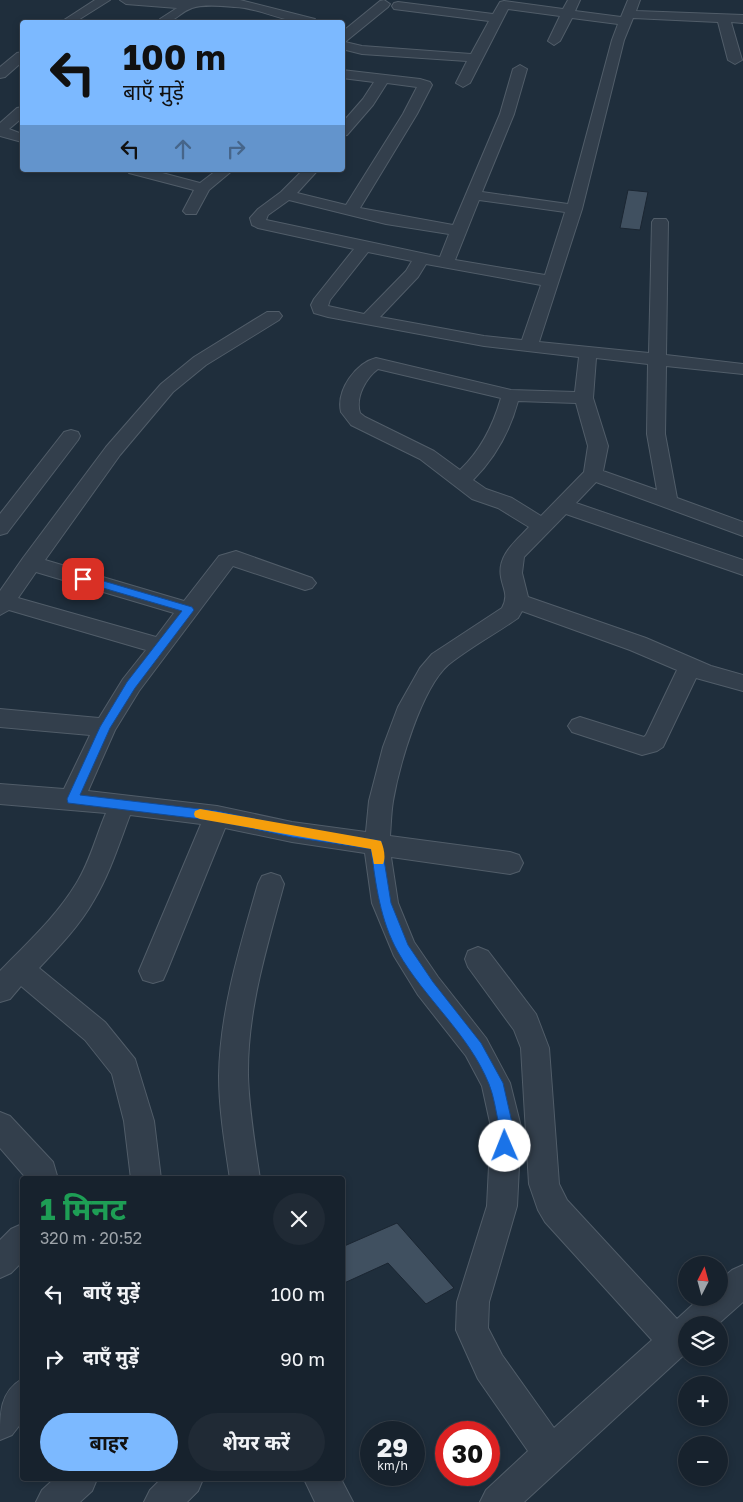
<!DOCTYPE html>
<html lang="hi">
<meta charset="utf-8">
<style>
body{margin:0;font-family:"Golos Text","Noto Sans Devanagari",sans-serif;background:#202a35;color:#f1f3f6;height:100vh;display:flex;flex-direction:column;font-size:19px;white-space:nowrap}
*{box-sizing:border-box;margin:0}
p{font-size:16px;color:#9ea4aa}
.icon{flex:none;width:28px;height:28px;fill:none;stroke:currentColor;stroke-width:2;stroke-linecap:round;stroke-linejoin:round}
.map{position:relative;flex:1;overflow:hidden}
.drawer{position:absolute;left:20px;top:1176px;width:325px;height:305px;display:flex;flex-direction:column;background:#17222d;border-radius:5px;box-shadow:0 2px 8px #0003,0 0 0 1px #363f49}
.drawer>*{flex:none}
.banner{position:absolute;left:20px;top:20px;width:325px;height:152px;border-radius:5px;box-shadow:0 2px 8px #0003,0 0 0 1px #363f49;background:#7cb9ff;color:#111;overflow:hidden}
.needle{width:32px;rotate:6deg}
.buttons{position:absolute;left:678px;top:1256px;display:grid;gap:10px}
.buttons a{display:grid;place-items:center;width:50px;height:50px;border-radius:50%;background:#17222d;box-shadow:0 2px 8px #0003,0 0 0 1px #363f49;font-size:25px}
.speed{position:absolute;left:360px;top:1421px;display:flex;gap:10px;font-size:25px;font-weight:700;text-align:center}
.speed>*{display:grid;place-content:center;width:65px;height:65px;border-radius:50%;background:#17222d;box-shadow:0 2px 8px #0003,0 0 0 1px #363f49;line-height:1}
.speed small{font-size:12px;font-weight:400}
.speed .limit{border:8px solid #d22;background:#fff;color:#111}
.pin{position:absolute;display:grid;place-items:center;width:42px;height:42px;color:#fff;margin:-21px;border-radius:10px;box-shadow:0 2px 8px #0006}
.me{position:absolute;width:55px;margin:-28px;rotate:359deg;stroke-linejoin:round;filter:drop-shadow(0 0 4px #0008)}
.turn{display:flex;align-items:center;gap:18px;height:105px;padding:0 20px;font-size:22px}
.turn .icon{width:65px;height:65px;stroke-width:2.5}
.turn b{display:block;font-size:35px;line-height:42px}
.lanes{display:flex;align-items:center;height:48px;padding:0 20px;background:#0003;justify-content:center;gap:25px;direction:ltr}
.lanes .off{opacity:.35}
.round{display:grid;place-items:center;flex:none;width:52px;height:52px;border-radius:26px;background:#202a35}
.summary{display:flex;align-items:center;justify-content:space-between;height:85px;padding:0 20px}
h1{font-size:30px;font-weight:700;line-height:38px;color:#1e9e55}
.action{display:flex;gap:10px;margin-top:auto;padding:10px 20px}
.action a{flex:1;height:58px;border-radius:30px;background:#7cb9ff;color:#111;font-size:20px;font-weight:700;line-height:58px;text-align:center}
.action a+a{background:#202a35;color:#f1f3f6}
ul{padding:0;list-style:none}
li{display:flex;align-items:center;gap:15px;height:65px;padding:0 20px}
li div{flex:1}
li b{display:block;font-size:19px}
li em{font-style:normal}
.map>svg:first-child{display:block}
.building{fill:#405060;stroke:#1b2632}
.lines{fill:none;stroke-linecap:round;stroke-linejoin:round}
.minor-casing{stroke:#515d69;stroke-width:2}
.minor{fill:#333f4c;fill-rule:evenodd}
.route{fill:#1a73e8;stroke:#114b97}
.slow{fill:#f59e0b}
</style>
<div class="map">
<svg width="743" height="1502" viewBox="0 0 743 1502">
<rect width="100%" height="100%" fill="#1f2e3c"/>
<path class="building" d="M628,190L648,192L640,230L620,228Z
M397,1223L454,1288L426,1304L388,1263L342,1284V1247Z"/>
<g class="lines">
<defs>
<path id="minor" d="M95,0H110L75,22H61Z
M120,0H240L315,19L317,22C289,26 263,8 235,7C222,6 204,4 192,8C176,14 179,22 158,22L160,19L177,8L126,4Z
M384,0L390,4L388,7L345,42L362,46L471,54L489,21L394,9L392,6L394,3L398,2L493,14L500,2L504,1L563,9L568,0H580L575,11L621,17L628,0H640L636,11L743,15V23L731,22L742,60L735,64L728,60L718,22L633,18L624,40L582,209L539,342L649,353L652,222L654,219H666L668,222L666,355L743,364V374L666,366L665,434L677,498L743,522V536L596,482L576,503L743,560V575L566,514L524,557L522,573L528,597L646,638L711,666L743,675V691L696,678L663,747L657,751L642,755L572,732L568,726L572,720L580,717L644,737L646,735L677,670L630,650L522,611L518,618C495,634 469,648 448,665C421,689 399,766 393,801C391,813 391,824 390,836L510,852L519,855L523,863L519,871L510,874L391,857L398,903L414,942L438,977L486,1038L510,1083L521,1127L517,1206L489,1302L488,1328L502,1355L554,1428L652,1340L545,1222L538,1210L529,1184L521,1048L514,1030L468,967L465,959L468,951L478,947L488,951L536,1014L549,1048L559,1184L567,1200L677,1319L700,1298H719V1281L732,1270L743,1265V1302L717,1325H686V1353L524,1502H480L486,1490L528,1451L478,1379L456,1330L457,1302L487,1206L491,1127L482,1086L466,1056L418,995L394,956L372,903L365,853L292,842L225,828L167,971L163,980L153,983L143,980L139,971L201,824L130,815C119,844 110,873 94,900C80,925 59,947 39,968L105,1022L135,1059L154,1121L161,1179H131L124,1121L112,1074L85,1040L21,986L10,999L0,1002V971C26,944 56,917 76,884C90,862 96,836 106,813L0,804V784L64,789L90,735L0,727V709L99,718L123,679L146,650L9,610L0,615V591L23,558L106,447L161,384L194,357L267,312H279L282,316L279,320L206,365L173,392L120,455L45,560L184,601L219,556L236,551L312,578L316,583L312,588L305,590L233,566L139,691L115,730L88,791L217,806L292,822L366,832L369,801L383,747L398,707L420,668L432,654L502,608C509,595 503,589 501,577C497,555 516,541 529,527L498,508L472,499L420,459L351,425L341,412C336,390 356,363 376,358L511,390L575,392L579,357L484,346L328,317L314,313L311,305L314,299L354,249L258,228L252,225L250,218L258,209L281,192L303,170H318L297,193L346,205L403,114L417,87L387,83L373,105L347,135L342,136V123L363,99L374,82L342,78V70L420,79L430,82L432,85L417,114L360,208L453,225L500,114L513,69L520,65L527,69L514,114L482,192L568,204L612,40L618,24L572,18L560,41L554,45L548,41L560,16L508,9L470,83L463,87L456,83L467,61L362,54L342,49V32L380,1ZM289,200L386,224L449,234L440,257L266,220L268,215ZM479,200L565,212L545,275L455,260ZM368,252L412,261L406,271L364,314L328,306L330,300ZM426,264L541,285L522,340L484,336L380,317L418,277ZM596,358L648,364L647,434L657,490L603,471L608,446L593,398ZM378,369L501,398C493,426 481,450 460,470L434,451L365,417L360,413C355,397 366,378 378,369ZM518,401L576,403L588,446L584,472L541,516L512,498L486,489L473,480C495,458 510,431 518,401ZM36,572L174,613L156,637L18,598Z
M22,52V62L5,77L0,78V67L17,53Z
M22,107V118L9,129L22,134V142L0,136V123L17,108Z
M127,170H151L200,183L217,170H233L209,190L196,214H186L183,211L194,190L129,173Z
M71,430L78,432L80,436L78,440L7,533L0,535V514L64,432Z
M271,873L280,876L284,884C267,947 247,1010 248,1076C249,1110 255,1145 260,1179H230C225,1145 219,1110 219,1076C220,1010 240,947 258,884L262,876Z
M0,1112L10,1116L53,1162L58,1179H27L0,1148Z
M22,1224V1262L11,1273L0,1278V1240L11,1229Z
M22,1379V1422L12,1435L0,1440C0,1412 0,1392 22,1379Z
M54,1479H97L92,1491L80,1502H36L42,1490Z
M161,1479H203L198,1491L187,1502H144L150,1490Z
M304,1479H341L353,1502H315Z"/>
</defs>
<use href="#minor" class="minor-casing"/>
<use href="#minor" class="minor"/>
</g>
<path class="route" d="M83,575L192,607L194,610L135,688L110,728L80,795L217,811L292,827L381,841L391,903L408,945L433,982L481,1043L503,1083L513,1127L512,1146L510,1151L505,1153L500,1151C496,1143 500,1134 499,1125C496,1112 494,1096 489,1084C469,1034 424,998 398,952C380,920 376,885 371,849L292,837L217,821L68,803L67,799L100,727L127,682L182,611L79,581L78,579Z"/>
<path class="slow" d="M200,809L376,840L381,841C384,848 386,858 383,864H374L371,849L200,819L195,817L194,814L195,811Z"/>
</svg>
<div class="buttons">
<a><svg class="needle" viewBox="-14 -14 28 28"><path d="M0-13l5 13h-10z" fill="#e53935"/><path d="M0 13l5-13h-10z" fill="#9ea4aa"/></svg></a>
<a><svg class="icon" aria-label="layers" viewBox="0 0 24 24"><path d="M12 4l9 5-9 5-9-5zM3 14l9 5 9-5"/></svg></a>
<a>+</a>
<a>−</a>
</div>
<div class="speed"><div>29<small>km/h</small></div><div class="limit">30</div></div>
<div class="pin" style="left:83px;top:579px;background:#d93025"><svg class="icon" aria-label="arrive" viewBox="0 0 24 24"><path d="M6 21V4h12l-3 4 3 4H6"/></svg></div>
<svg class="me" style="left:505px;top:1146px" viewBox="-20 -20 40 40"><circle r="19" fill="#fff"/><path d="M0-13L10 11 0 6-10 11z" fill="#1a73e8"/></svg>
<div class="banner">
<div class="turn"><svg class="icon" aria-label="left" viewBox="0 0 24 24"><path d="M17 20v-9H6M10 6l-5 5 5 5"/></svg><div><b>100 m</b>बाएँ मुड़ें</div></div>
<div class="lanes"><svg class="icon" aria-label="left" viewBox="0 0 24 24"><path d="M17 20v-9H6M10 6l-5 5 5 5"/></svg><svg class="icon off" aria-label="ahead" viewBox="0 0 24 24"><path d="M12 20V5M6 11l6-6 6 6"/></svg><svg class="icon off" aria-label="right" viewBox="0 0 24 24"><path d="M7 20v-9h11M14 6l5 5-5 5"/></svg></div>
</div>
<section class="drawer">
<div class="summary"><div><h1>1 मिनट</h1><p>320 m · 20:52</p></div><a class="round"><svg class="icon" aria-label="close" viewBox="0 0 24 24"><path d="M6 6l12 12M18 6L6 18"/></svg></a></div>
<ul>
<li><svg class="icon" aria-label="left" viewBox="0 0 24 24"><path d="M17 20v-9H6M10 6l-5 5 5 5"/></svg><div><b>बाएँ मुड़ें</b></div><em>100 m</em></li>
<li><svg class="icon" aria-label="right" viewBox="0 0 24 24"><path d="M7 20v-9h11M14 6l5 5-5 5"/></svg><div><b>दाएँ मुड़ें</b></div><em>90 m</em></li>
</ul>
<div class="action"><a>बाहर</a><a>शेयर करें</a></div>
</section>
</div>
